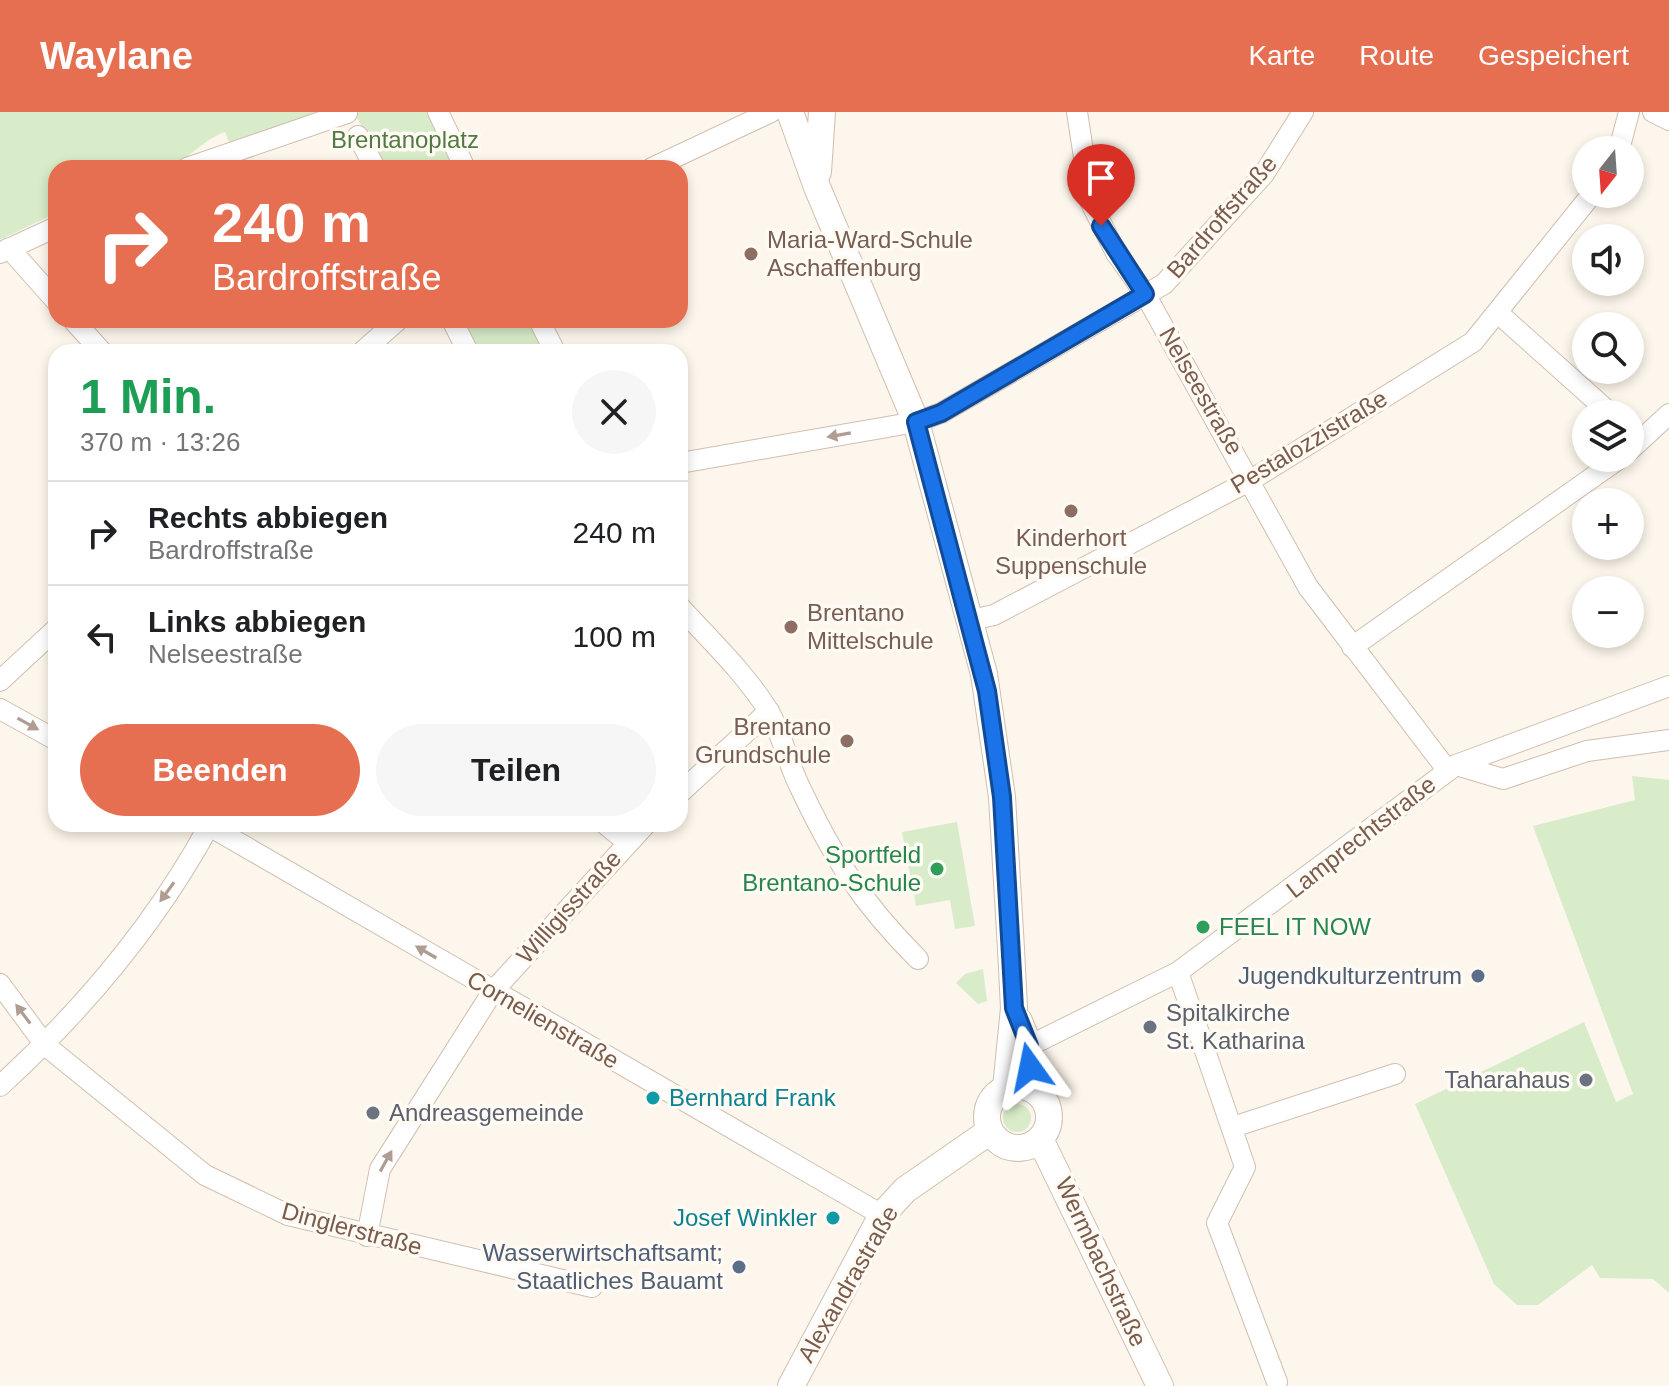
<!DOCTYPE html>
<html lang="de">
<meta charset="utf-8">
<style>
body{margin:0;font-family:Arial,sans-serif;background:#f6f6f6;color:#202124;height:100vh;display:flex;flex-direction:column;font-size:30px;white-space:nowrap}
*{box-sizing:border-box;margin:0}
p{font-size:26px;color:#757577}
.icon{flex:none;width:44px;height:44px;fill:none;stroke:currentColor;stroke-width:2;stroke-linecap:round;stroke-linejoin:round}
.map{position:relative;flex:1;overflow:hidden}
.panel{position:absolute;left:48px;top:232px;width:640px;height:488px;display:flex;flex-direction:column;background:#fff;border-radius:24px;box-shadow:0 4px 12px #0003}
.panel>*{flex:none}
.guide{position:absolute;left:48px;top:48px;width:640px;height:168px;border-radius:24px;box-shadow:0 4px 12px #0003;background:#e76f51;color:#fff;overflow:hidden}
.needle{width:52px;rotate:197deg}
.tools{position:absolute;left:1572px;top:24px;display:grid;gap:16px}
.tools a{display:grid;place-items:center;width:72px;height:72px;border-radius:50%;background:#fff;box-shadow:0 4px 12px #0003;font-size:40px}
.pin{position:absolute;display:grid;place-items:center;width:68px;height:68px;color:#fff;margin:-82px -34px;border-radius:50% 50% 50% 0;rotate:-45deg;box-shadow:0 0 8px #0007}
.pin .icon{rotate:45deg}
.me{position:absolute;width:88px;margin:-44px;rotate:348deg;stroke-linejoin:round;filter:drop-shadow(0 0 6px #0008)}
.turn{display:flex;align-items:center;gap:28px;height:168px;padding:0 32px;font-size:36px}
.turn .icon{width:104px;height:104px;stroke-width:2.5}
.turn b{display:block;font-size:56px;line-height:68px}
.round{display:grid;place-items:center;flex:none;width:84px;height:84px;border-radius:42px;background:#f6f6f6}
.headline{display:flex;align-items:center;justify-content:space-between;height:136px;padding:0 32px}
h1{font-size:48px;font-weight:700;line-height:60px;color:#1e9e55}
.button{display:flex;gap:16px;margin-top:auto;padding:16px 32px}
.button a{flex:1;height:92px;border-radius:48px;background:#e76f51;color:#fff;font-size:32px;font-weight:700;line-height:92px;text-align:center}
.button a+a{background:#f6f6f6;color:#202124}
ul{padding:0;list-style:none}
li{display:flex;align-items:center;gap:24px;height:104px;padding:0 32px;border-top:2px solid #e0e0e0}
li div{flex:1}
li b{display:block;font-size:30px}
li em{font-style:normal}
header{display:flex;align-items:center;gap:48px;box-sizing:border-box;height:112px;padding:0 40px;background:#e76f51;color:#fff}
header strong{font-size:38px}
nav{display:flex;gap:44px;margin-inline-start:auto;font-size:28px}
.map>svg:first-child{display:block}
.green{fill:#d8ecc9}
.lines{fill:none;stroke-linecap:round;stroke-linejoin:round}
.minor-casing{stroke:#d1beb0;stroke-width:22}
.tertiary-casing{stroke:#d1beb0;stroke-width:28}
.minor{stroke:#fff;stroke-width:20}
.tertiary{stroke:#fff;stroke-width:26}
.oneway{fill:#af9d94}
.route-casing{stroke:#114b97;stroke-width:20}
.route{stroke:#1a73e8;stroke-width:14}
.education-dot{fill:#8d6e63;stroke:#fffaf3;stroke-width:3}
.leisure-dot{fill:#2e9e5b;stroke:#fffaf3;stroke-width:3}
.service-dot{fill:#5c6f8a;stroke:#fffaf3;stroke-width:3}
.worship-dot{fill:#6b7280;stroke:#fffaf3;stroke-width:3}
.culture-dot{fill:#0f9aa8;stroke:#fffaf3;stroke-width:3}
.labels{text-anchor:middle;stroke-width:7;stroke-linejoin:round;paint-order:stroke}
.park-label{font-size:24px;fill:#537a41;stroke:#fffaf3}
.street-label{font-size:24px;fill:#7a5c4d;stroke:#fffaf3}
.education-label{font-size:24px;fill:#785e54;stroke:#fffaf3;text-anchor:start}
.leisure-label{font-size:24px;fill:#27864d;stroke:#fffaf3;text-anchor:end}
.service-label{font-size:24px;fill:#4e5e75;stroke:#fffaf3;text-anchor:end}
.worship-label{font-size:24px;fill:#5b616d;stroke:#fffaf3;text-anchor:start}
.culture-label{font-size:24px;fill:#0d838f;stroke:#fffaf3;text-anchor:start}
</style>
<header>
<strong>Waylane</strong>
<nav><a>Karte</a><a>Route</a><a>Gespeichert</a></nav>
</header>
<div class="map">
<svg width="1669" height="1274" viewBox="0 0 1669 1274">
<rect width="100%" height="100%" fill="#fdf6ec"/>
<path class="green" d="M0,0H321L231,36L225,20C202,28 192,46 168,54C146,62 83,56 56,56V101L0,128Z
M354,0H428L455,56H384Z
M462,208H528L543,240H478Z
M1632,664L1669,668V1181L1653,1167L1600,1166L1592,1153L1538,1193H1517L1494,1172L1415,992L1584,910L1616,990L1633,982L1533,714L1635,688Z
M957,710L975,814L955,817L950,788L916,794L902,720Z
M983,857L987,889L978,892L956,871L965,862Z
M1003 1006a14 14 0 1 1 28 0a14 14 0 1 1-28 0Z"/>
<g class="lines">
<defs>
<path id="minor" d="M438,0L465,56
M1077,0L1091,91L1116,141L1145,182L1308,475L1448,659
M1653,0L1669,8
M358,24L375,56
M1619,38L1629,0
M187,56L347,1
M652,56L771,0
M9,136L56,189
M0,141L56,115
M1498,201L1611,302
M73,208L102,240
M452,208L468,240
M539,208L555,240
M362,240L398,208
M1630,338L1669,302
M680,351L916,310L941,301L1164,172L1264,62L1303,0
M680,495C710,528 744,560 768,598C781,619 787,648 798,671C832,744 861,790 918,847
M971,508L994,503L1251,368L1473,230L1592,82
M1352,535L1620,346
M0,569L56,517
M0,597L56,628
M1456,653L1503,667L1587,639L1669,628
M680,681L769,599
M206,712L882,1103
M605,712L627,730
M1178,860L1245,1055L1217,1111L1277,1270
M0,872L45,933L205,1063L288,1103L592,1175
M1029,934L1178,860L1456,653L1669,574
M0,974C82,899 157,810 210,712
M1233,1015L1395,962
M367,1124L380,1057L493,879L646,712"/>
<path id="tertiary" d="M790,0L817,75L916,310L984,562L1002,685L1011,837L1014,896L1006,976
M818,60L822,0
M1019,909L1029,934V976
M987 1005a31 31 0 1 1 62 0a31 31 0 1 1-62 0Z
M1040,1027L1160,1274
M791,1274L882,1103L905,1078L990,1019"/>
</defs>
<use href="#minor" class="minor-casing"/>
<use href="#tertiary" class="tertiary-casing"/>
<use href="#minor" class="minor"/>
<use href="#tertiary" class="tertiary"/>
</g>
<defs><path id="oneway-solid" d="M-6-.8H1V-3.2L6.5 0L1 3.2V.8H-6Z" transform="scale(2)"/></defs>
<g class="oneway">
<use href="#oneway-solid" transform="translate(839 323) rotate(170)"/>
<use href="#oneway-solid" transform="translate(28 612) rotate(29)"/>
<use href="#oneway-solid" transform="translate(167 780) rotate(126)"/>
<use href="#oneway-solid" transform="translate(426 840) rotate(-150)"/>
<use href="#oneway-solid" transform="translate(23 902) rotate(-127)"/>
<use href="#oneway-solid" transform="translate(386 1049) rotate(-61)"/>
</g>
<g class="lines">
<defs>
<path id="route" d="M1030,955L1029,934L1014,896L1002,685L987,579L916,310L941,301L1145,182L1101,114"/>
</defs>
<use href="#route" class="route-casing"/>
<use href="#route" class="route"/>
</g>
<g class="education-dot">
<circle cx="751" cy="142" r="8"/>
<circle cx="1071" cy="399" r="8"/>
<circle cx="791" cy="515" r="8"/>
<circle cx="847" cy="629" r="8"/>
</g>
<g class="leisure-dot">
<circle cx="937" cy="757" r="8"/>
<circle cx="1203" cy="815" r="8"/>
</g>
<g class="service-dot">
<circle cx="1478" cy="864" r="8"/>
<circle cx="739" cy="1155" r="8"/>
</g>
<g class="worship-dot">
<circle cx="1150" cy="915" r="8"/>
<circle cx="1586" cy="968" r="8"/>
<circle cx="373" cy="1001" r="8"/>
</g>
<g class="culture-dot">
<circle cx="653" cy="986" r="8"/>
<circle cx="833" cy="1106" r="8"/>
</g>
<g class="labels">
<g class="park-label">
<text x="405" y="36">Brentanoplatz</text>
</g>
<g class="street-label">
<text transform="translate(1222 105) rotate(-49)" y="8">Bardroffstraße</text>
<text transform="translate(1201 279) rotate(60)" y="8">Nelseestraße</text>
<text transform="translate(1309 330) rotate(-31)" y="8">Pestalozzistraße</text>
<text transform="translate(1361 725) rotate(-38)" y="8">Lamprechtstraße</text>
<text transform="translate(569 795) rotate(-48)" y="8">Willigisstraße</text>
<text transform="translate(543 908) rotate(30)" y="8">Cornelienstraße</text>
<text transform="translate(352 1117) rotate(15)" y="8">Dinglerstraße</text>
<text transform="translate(1101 1150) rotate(65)" y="8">Wermbachstraße</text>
<text transform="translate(848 1172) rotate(-60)" y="8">Alexandrastraße</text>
</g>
<g class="education-label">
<text x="767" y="136">Maria-Ward-Schule<tspan x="767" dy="28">Aschaffenburg</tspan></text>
<text x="1071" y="434" text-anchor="middle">Kinderhort<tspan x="1071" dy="28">Suppenschule</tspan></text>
<text x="807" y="509">Brentano<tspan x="807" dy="28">Mittelschule</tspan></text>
<text x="831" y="623" text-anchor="end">Brentano<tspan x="831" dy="28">Grundschule</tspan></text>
</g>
<g class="leisure-label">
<text x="921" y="751">Sportfeld<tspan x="921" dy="28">Brentano-Schule</tspan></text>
<text x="1219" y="823" text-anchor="start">FEEL IT NOW</text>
</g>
<g class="service-label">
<text x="1462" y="872">Jugendkulturzentrum</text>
<text x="723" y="1149">Wasserwirtschaftsamt;<tspan x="723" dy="28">Staatliches Bauamt</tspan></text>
</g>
<g class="worship-label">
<text x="1166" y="909">Spitalkirche<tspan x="1166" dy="28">St. Katharina</tspan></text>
<text x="1570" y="976" text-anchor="end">Taharahaus</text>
<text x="389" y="1009">Andreasgemeinde</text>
</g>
<g class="culture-label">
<text x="669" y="994">Bernhard Frank</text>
<text x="817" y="1114" text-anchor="end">Josef Winkler</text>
</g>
</g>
</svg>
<div class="tools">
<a><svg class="needle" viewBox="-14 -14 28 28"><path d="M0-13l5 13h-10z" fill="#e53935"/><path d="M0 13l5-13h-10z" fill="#757577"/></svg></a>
<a><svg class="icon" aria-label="sound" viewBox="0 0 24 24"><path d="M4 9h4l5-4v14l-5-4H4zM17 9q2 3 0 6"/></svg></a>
<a><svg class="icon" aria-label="search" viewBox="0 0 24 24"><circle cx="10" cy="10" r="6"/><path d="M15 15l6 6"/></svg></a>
<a><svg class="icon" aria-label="layers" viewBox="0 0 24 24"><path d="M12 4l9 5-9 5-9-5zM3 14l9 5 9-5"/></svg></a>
<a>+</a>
<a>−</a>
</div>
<div class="pin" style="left:1101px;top:114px;background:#d93025"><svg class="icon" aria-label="arrive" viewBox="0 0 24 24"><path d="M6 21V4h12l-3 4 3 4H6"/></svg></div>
<svg class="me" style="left:1030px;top:955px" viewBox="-20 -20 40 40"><path d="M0-17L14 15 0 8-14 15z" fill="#1a73e8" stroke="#fff" stroke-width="4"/></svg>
<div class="guide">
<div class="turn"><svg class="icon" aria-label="right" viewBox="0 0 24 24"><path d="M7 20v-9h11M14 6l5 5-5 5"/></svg><div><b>240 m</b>Bardroffstraße</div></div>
</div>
<section class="panel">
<div class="headline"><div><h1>1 Min.</h1><p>370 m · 13:26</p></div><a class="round"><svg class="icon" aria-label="close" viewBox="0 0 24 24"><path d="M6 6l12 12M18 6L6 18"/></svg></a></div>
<ul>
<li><svg class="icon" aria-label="right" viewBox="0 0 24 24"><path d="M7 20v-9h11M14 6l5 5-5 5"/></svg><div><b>Rechts abbiegen</b><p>Bardroffstraße</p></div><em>240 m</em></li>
<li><svg class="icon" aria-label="left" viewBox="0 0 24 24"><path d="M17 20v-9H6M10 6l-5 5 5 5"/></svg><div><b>Links abbiegen</b><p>Nelseestraße</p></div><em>100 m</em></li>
</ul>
<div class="button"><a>Beenden</a><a>Teilen</a></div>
</section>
</div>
